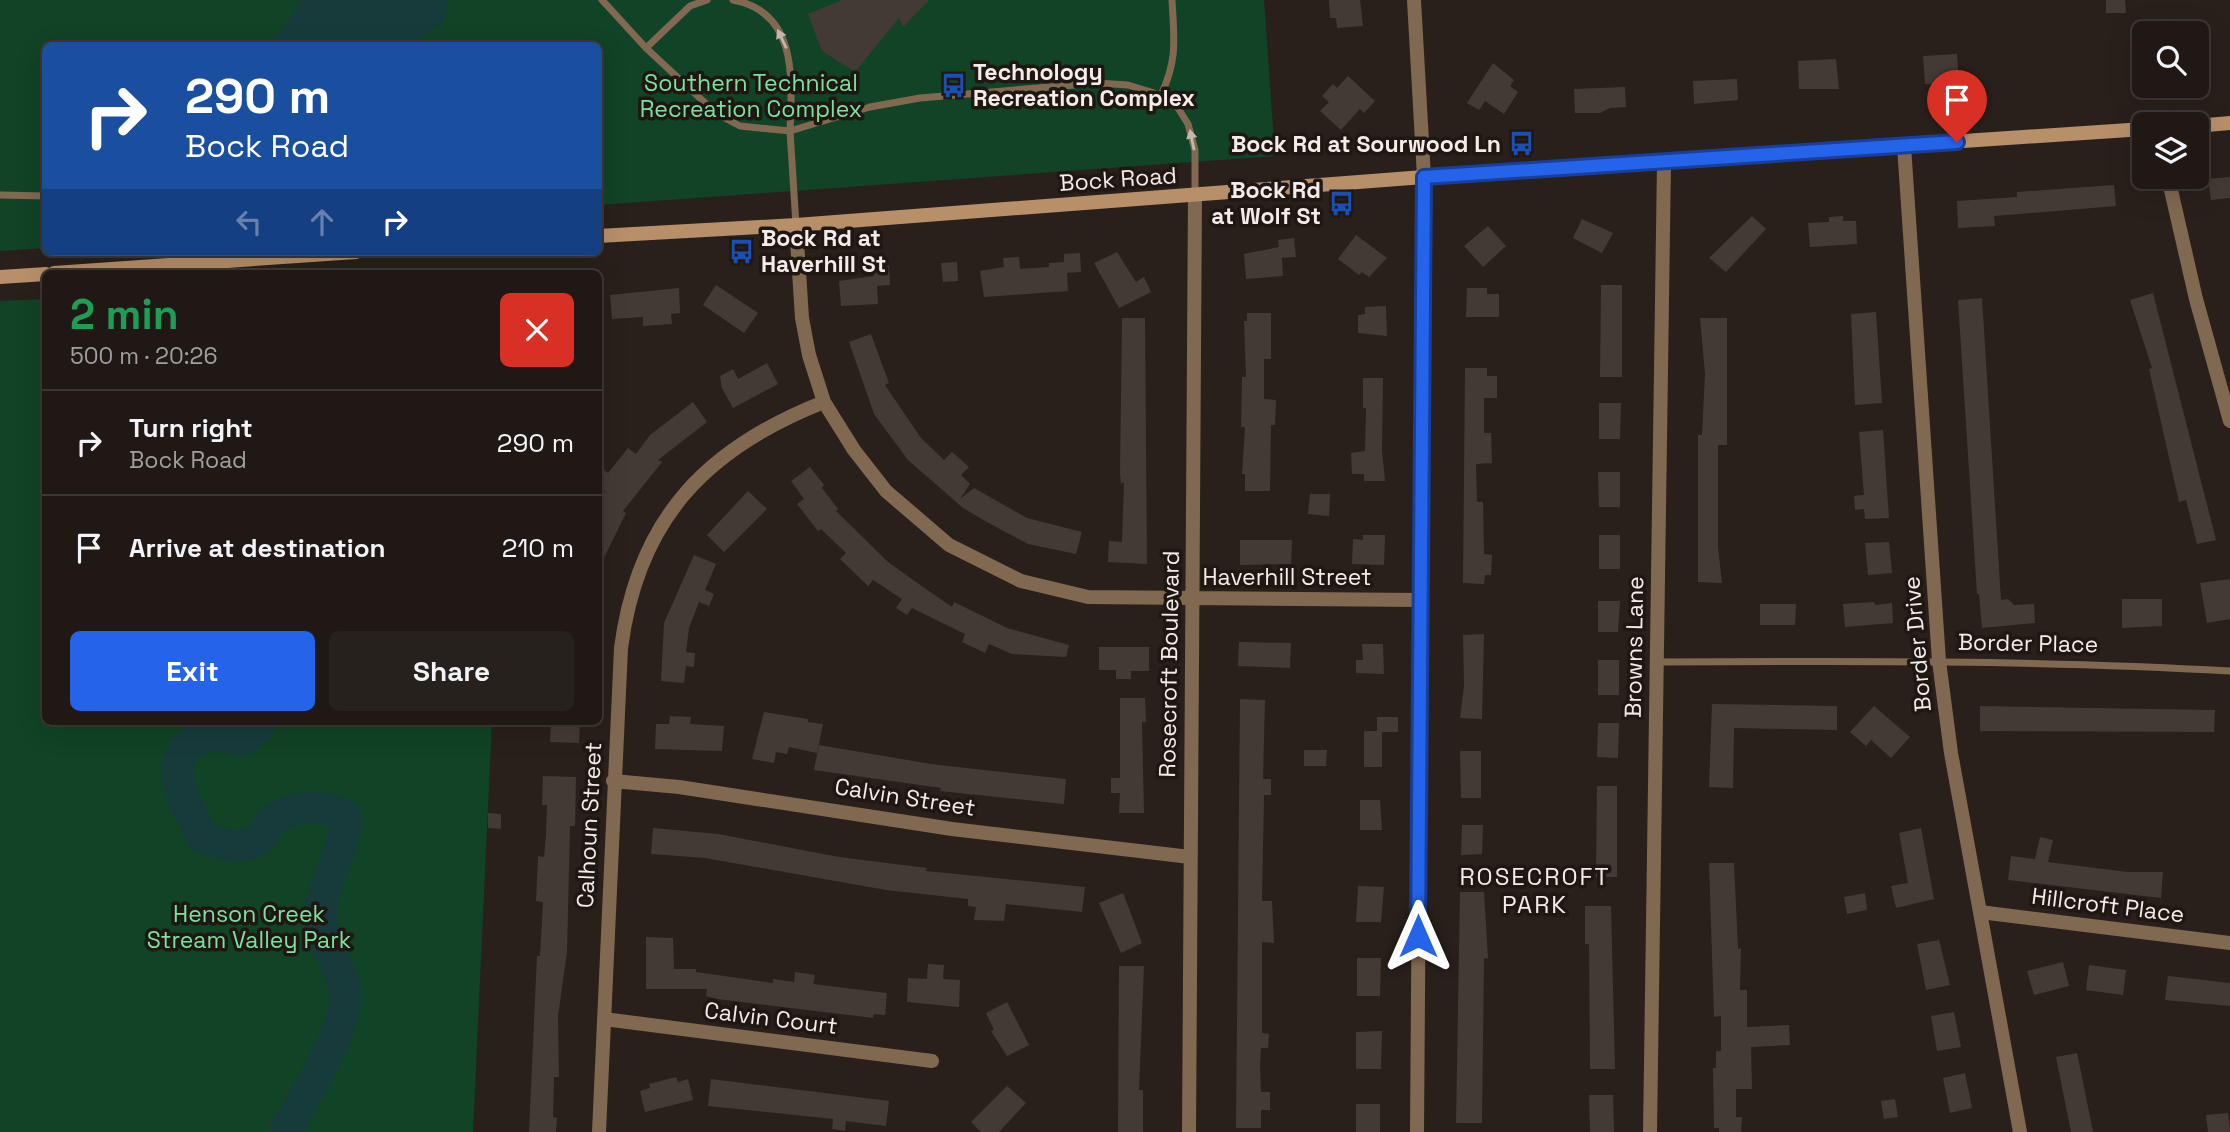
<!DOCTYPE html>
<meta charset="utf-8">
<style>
body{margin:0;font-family:"Space Grotesk",sans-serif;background:#27211d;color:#f1f3f6;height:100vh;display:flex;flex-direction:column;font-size:26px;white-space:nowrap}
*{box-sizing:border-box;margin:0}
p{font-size:23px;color:#a1a0a0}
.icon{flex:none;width:38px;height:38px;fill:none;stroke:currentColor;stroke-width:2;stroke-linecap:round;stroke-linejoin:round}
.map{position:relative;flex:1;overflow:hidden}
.drawer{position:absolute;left:42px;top:270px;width:560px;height:455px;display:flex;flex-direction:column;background:#1f1814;border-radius:10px;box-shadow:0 7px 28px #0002,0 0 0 2px #3c3734}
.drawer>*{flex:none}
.banner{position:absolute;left:42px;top:42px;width:560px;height:214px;border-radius:10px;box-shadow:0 7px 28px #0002,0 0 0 2px #3c3734;background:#1a4fa0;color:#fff;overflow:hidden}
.controls{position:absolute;left:2132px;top:21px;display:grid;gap:14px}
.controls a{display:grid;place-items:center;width:77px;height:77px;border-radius:10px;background:#1f1814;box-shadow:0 7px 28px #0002,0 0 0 2px #3c3734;font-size:35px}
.pin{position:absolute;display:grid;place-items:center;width:60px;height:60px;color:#fff;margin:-72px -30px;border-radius:50% 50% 50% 0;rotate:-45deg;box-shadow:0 0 7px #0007}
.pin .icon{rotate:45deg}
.me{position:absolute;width:77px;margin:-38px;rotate:0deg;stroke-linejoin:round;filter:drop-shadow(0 0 5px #0008)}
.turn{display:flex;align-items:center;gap:24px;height:147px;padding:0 28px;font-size:32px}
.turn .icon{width:91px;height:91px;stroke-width:2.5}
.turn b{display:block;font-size:49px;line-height:60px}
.lanes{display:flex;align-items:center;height:66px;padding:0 28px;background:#0003;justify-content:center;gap:35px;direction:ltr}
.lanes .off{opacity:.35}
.round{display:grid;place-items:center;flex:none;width:74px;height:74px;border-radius:10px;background:#27211d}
.overview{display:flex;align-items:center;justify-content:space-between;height:119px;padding:0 28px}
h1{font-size:42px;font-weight:700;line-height:52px;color:#1e9e55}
.button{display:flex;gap:14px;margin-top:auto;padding:14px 28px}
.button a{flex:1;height:80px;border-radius:10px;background:#2563eb;color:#fff;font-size:28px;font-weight:700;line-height:80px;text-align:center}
.button a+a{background:#27211d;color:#f1f3f6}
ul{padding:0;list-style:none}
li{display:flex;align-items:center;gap:21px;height:105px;padding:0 28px;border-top:2px solid #3c3734}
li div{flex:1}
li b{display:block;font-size:26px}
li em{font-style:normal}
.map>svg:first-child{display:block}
.green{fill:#114326}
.water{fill:#173b3b}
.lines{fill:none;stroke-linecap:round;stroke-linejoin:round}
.river{stroke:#173b3b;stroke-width:32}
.building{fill:#443a35}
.lane{stroke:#816851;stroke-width:7}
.street{stroke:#816851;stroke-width:14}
.secondary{stroke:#b7906a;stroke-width:14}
.oneway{fill:#c5b7ac}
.route-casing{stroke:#184099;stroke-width:18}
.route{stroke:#2563eb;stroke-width:12}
.labels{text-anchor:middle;stroke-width:7;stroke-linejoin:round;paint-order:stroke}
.poi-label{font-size:23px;font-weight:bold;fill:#f3ece9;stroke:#1f1712;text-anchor:start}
.park-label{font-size:23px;fill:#7de2a0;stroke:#1f1712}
.street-label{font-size:23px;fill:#f3ece9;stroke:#1f1712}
.neighbourhood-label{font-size:24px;letter-spacing:2px;fill:#f3ece9;stroke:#1f1712}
</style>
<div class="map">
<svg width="2230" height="1132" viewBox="0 0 2230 1132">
<rect width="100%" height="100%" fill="#29201b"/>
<path class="green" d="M0,0H1264L1275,156L599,205L598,46H46L45,248L0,251Z
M45,299L46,721H492L473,1132H0V301Z"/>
<path class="water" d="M302,0H448L444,23L407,45H270Z"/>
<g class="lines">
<path class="river" d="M260,721L257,730L242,740C211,729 174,738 178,778C180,798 195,821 203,838C219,843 240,850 256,841C264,836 268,825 274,820C295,804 324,805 346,816C347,850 320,884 321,914C321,941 339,963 345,990C352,1020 301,1104 285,1132"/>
</g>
<path class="building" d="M842,0H929L903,27L899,18L855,72L822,51L808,14Z
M1329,0H1360L1363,26L1337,28L1336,18H1330Z
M2106,0H2125L2126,13H2106Z
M1957,54L1959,86L1925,84L1923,56Z
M1836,59L1839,89H1799L1798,61Z
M1493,63L1514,80L1510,86L1518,92L1504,114L1485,101L1479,110L1467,103Z
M1348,76L1375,101L1364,113L1360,109L1341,130L1320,111L1329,102L1322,96L1333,84L1337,88Z
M1737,79L1738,100L1694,104L1693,81Z
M1625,87L1626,107L1610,108L1600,113H1575L1574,89Z
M2230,177V198L2211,200L2208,179Z
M2114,185L2116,206L1994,216L1995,226L1958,228L1957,201L2017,197V192Z
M1752,216L1766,229L1726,272L1709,258Z
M1843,216V221H1856L1857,244L1810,247L1808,223L1829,222V217Z
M1582,219L1613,233L1602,253L1573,238Z
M1488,226L1506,246L1483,267L1464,246Z
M1356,235L1387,258L1369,277L1362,272L1359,275L1338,259Z
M1294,238L1296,257L1282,258L1283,276L1246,279L1244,254L1279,247L1278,240Z
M1117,252L1136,282L1144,277L1151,292L1119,308L1094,263Z
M1080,253L1081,272L1067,273L1068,291L984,297L980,271L1004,267L1003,258L1019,257L1020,269L1049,267V263L1064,262V254Z
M957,262L958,281L943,282L941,263Z
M889,266L890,285L877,286L878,304L841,306L839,281L874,276L873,267Z
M716,285L758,313L744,333L703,305Z
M1601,285H1622V377H1600Z
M679,288L680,313L671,314L672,324L643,326V317L612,319L610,295Z
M1467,288H1487V294H1499V317H1466Z
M2153,293L2216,540L2197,544L2186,500L2179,502L2149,369L2152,368L2130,300Z
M1982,298L2001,600L2008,599L2014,605L2034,604L2035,623L1982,628L1979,594H1977L1958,300Z
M1386,306L1387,336L1358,333V315L1365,314V307Z
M1876,312L1882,403L1855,405L1851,314Z
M1247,313H1271V359H1264V399L1276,400L1275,425H1271L1270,491H1245V474H1242L1245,427H1241L1242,377H1246L1244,321H1247Z
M1122,318H1145L1147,564L1108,562L1109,541L1122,542L1124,482L1121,484L1120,474Z
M1700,318H1727V445H1718V547L1722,583L1698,582V435H1702L1705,374Z
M871,334L889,383L885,385L921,438L944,460L952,452L969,467L961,475L970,484L960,499L974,488L1027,518L1082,532L1076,554L1028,544L985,521L963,508L908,460L874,414L849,342Z
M767,363L778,384L733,408L722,388L720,376L733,369L738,379Z
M1465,368H1487V376H1497V398H1484V433H1491L1492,463L1476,464L1477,502H1483L1484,554L1492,555L1491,575H1485L1484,584L1463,583Z
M1363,378H1383L1382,451L1385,481H1364V474H1352L1351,453L1365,451L1366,408H1363Z
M693,402L707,422L658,460L662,462L623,511L626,513L598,570V505L605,491L598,485V465L608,473L628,448L636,454L650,435Z
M1599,403H1621L1620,439H1599Z
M1883,430L1889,518L1865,519L1864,509L1855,510L1854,496L1864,495L1859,432Z
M810,467L824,485L822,488L838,509L836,511L888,562L916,582L952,607L954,602L1007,628L1069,645L1066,657L1012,654L989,644L985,653L962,642L965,634L912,608L907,615L896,608L902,599L873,580L868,586L840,559L846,553L821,529L818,531L797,504L804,499L791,481Z
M1598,472H1620V507H1599Z
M748,491L767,509L724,552L707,535Z
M1310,494H1330L1329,516L1308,514Z
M1363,535H1385L1384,565L1352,564L1353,539L1363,540Z
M1599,535H1620V569H1599Z
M1240,540H1292L1291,564L1240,565Z
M1889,542L1892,573L1868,575L1865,543Z
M694,555L716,564L705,590L714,594L709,606L699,602L689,628L686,652L695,653L694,667L686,666L684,683L661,681L664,623Z
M2230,579V619L2207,623L2200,583Z
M2122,599H2162V626L2122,628Z
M1598,601H1620L1618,632H1598Z
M1874,602L1875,605L1892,603L1893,623L1845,627L1843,604Z
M1760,604H1796L1795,625H1760Z
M1484,634L1482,719L1460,718L1464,686L1463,635Z
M1239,642L1291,643L1290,668L1238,666Z
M1362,644H1383L1384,674L1356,673V660H1363Z
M1099,647H1149V671H1131V679H1116V670H1099Z
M1598,660H1619V695H1598Z
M1120,698H1145L1146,722H1142L1144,813H1119L1120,793H1111V778H1120Z
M1240,699L1265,700L1263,779H1271V795H1264L1262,901H1272L1274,943L1262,942V1033L1269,1034L1268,1048H1261L1260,1065L1261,1092H1270V1110H1261V1128H1236Z
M1712,704L1837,706V730L1734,728L1733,788L1709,787Z
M1874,706L1910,737L1891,758L1871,740L1866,746L1850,732Z
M1980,706L2215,710L2214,732L1980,731Z
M764,712L808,719V722L823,724L817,753L789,747L787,754L776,752L774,763L752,759Z
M670,716L691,717L690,724L724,726L722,751L655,749L656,724H669Z
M1377,717H1398V732H1382V767H1364V731H1377Z
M551,721H580L579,743L550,742Z
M1598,723H1619L1618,758L1597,757Z
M819,745L931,764L1066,779L1064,804L940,791L941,788L814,770Z
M1304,750H1327L1326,766H1304Z
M1460,751H1481V798H1461Z
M543,776L576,777L575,826H570L567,952L558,1016L559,1077H554L553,1117L557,1118L556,1132H529L537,956H540L543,902L536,901L538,856L544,857L546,835L547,805H542Z
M1597,786H1617V877H1596Z
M1360,800H1380L1382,830H1360Z
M488,813L501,814V829L488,828Z
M1462,825H1483L1482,854L1461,855Z
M653,828L718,834L839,857L927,868L926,871L1085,887L1082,912L1006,904L1004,921L974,920L976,907L968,906V899L886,890L705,858L651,854Z
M1921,828L1934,899L1896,908L1891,886L1908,883L1899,833Z
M2040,837L2053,840L2048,862L2128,872H2163L2161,898L2008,880L2011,856L2035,859Z
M1709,863H1734L1738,949L1741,948L1740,990H1747V1027L1789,1025L1790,1045L1751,1047L1752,1089H1736V1117H1742L1741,1132H1719V1128H1714L1713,1068H1716V1051H1721V1016L1714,1017Z
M1358,886L1384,887L1381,922H1356Z
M1460,892H1484L1488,959L1484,958L1482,1123H1456Z
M1123,893L1142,943L1121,953L1099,903Z
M1865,893L1867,910L1847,914L1844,897Z
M1585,906H1611L1615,1069H1590L1589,944H1585Z
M646,937L673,938L674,969H696V972L773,983V979L794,982L795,972L815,975L813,984L887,993L885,1015L874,1014L873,1018L718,999L706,996L707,989H646Z
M1939,940L1950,985L1926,990L1917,944Z
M1357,958H1381L1380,996H1357Z
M2063,962L2069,986L2034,995L2027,971Z
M928,964L944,965L943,979L960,980L959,1007L907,1002L908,978L927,979Z
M2089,965L2126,970L2123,995L2086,990Z
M1119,966H1144L1139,1090H1143V1132H1118Z
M2168,976L2230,983V1006L2165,1000Z
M1007,1002L1029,1045L1007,1056L991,1031L994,1030L986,1013Z
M1954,1012L1961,1047L1937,1051L1931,1016Z
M1382,1031L1381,1069H1356V1032Z
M2077,1053L2083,1082L2093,1132H2071L2056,1057Z
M1965,1073L1972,1108L1950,1113L1943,1078Z
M676,1077L678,1082L688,1079L693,1100L645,1112L640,1091L650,1088L649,1084Z
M711,1079L889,1101L886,1126L846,1121L845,1131L832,1129L833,1119L708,1106Z
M1007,1086L1026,1103L999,1132H981L971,1122Z
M1589,1095H1613L1614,1132H1590Z
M1895,1099L1898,1117L1884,1119L1881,1101Z
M1356,1104H1380V1132H1356Z
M2228,1113L2230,1132H2208L2206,1115Z"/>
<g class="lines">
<path class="lane" d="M602,0L646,48
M707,0L690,6L646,48L717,114L740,126L790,131C792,79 798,12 733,0
M1161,95C1178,59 1174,38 1172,0
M0,195L46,196
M796,225L790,131L870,107L920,98L1097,83L1128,85L1161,95L1178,108L1188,124L1195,150V195
M1657,662C1848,661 2039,660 2230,671"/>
<path class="street" d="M1414,0L1424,177L1417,1132
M1904,146L1939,661L1951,753L2020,1132
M2168,177L2196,299L2230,421
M796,225L802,318L809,355L824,402L854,450L886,491L949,545L1021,581L1088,597L1420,600
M613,781L679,787L952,829L1190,857
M1980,912L2230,943
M604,1019L932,1061
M599,1132L621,648C638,518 707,448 824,402
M1189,1132L1195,196
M1650,1132L1664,162"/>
<path class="secondary" d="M2196,126L2230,123
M598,236L796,225L1424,177L2144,129
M54,273L356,252
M0,277L46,274"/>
</g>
<defs><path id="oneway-solid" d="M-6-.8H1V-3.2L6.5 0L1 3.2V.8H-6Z" transform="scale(1.75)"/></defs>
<g class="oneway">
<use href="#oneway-solid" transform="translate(782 39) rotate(-115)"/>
<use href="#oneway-solid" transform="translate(1192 140) rotate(-102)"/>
</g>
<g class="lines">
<defs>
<path id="route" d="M1418,936L1424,177L1957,142"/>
</defs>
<use href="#route" class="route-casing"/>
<use href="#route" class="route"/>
</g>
<defs>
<symbol id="bus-bare" viewBox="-9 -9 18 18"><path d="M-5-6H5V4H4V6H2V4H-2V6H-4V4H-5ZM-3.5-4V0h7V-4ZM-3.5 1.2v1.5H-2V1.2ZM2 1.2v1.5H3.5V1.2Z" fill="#1a4fb4" stroke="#1f1712" stroke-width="2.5" paint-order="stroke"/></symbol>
</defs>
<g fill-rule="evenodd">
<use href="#bus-bare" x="936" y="68" width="35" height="35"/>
<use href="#bus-bare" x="1504" y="126" width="35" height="35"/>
<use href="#bus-bare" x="1324" y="186" width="35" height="35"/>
<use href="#bus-bare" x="724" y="234" width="35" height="35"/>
</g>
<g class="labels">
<g class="poi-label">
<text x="973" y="80">Technology<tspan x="973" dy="26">Recreation Complex</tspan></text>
<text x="1501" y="152" text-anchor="end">Bock Rd at Sourwood Ln</text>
<text x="1321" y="198" text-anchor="end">Bock Rd<tspan x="1321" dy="26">at Wolf St</tspan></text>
<text x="761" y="246">Bock Rd at<tspan x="761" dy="26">Haverhill St</tspan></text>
</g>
<g class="park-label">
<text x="751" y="91">Southern Technical<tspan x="751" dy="26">Recreation Complex</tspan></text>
<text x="249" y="922">Henson Creek<tspan x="249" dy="26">Stream Valley Park</tspan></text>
</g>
<g class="street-label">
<text transform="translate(1118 179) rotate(-4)" y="8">Bock Road</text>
<text x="1287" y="585">Haverhill Street</text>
<text transform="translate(2028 643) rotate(1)" y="8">Border Place</text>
<text transform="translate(1917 644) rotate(-95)" y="8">Border Drive</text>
<text transform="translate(1634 647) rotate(-89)" y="8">Browns Lane</text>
<text transform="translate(1169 664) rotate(-89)" y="8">Rosecroft Boulevard</text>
<text transform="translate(905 797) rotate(9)" y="8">Calvin Street</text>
<text transform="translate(589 825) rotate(-87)" y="8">Calhoun Street</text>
<text transform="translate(2108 905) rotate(7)" y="8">Hillcroft Place</text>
<text transform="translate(771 1018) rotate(7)" y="8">Calvin Court</text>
</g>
<g class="neighbourhood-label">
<text x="1535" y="885">ROSECROFT<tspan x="1535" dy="28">PARK</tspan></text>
</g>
</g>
</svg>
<div class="controls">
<a><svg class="icon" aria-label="search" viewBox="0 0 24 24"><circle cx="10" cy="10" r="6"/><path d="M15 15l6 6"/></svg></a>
<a><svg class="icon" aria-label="layers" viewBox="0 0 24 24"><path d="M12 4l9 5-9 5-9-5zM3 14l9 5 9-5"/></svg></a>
</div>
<div class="pin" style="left:1957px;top:142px;background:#d93025"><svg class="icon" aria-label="arrive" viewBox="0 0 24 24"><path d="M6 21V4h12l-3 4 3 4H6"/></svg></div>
<svg class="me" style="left:1418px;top:936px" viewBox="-20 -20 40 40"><path d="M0-17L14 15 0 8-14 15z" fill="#2563eb" stroke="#fff" stroke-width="4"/></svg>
<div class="banner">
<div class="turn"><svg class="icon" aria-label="right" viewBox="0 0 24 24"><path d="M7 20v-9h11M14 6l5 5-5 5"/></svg><div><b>290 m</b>Bock Road</div></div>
<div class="lanes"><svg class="icon off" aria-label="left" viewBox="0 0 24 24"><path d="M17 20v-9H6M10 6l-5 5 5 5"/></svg><svg class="icon off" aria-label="ahead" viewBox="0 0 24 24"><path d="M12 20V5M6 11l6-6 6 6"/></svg><svg class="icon" aria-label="right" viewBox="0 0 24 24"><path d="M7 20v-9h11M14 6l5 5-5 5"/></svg></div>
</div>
<section class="drawer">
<div class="overview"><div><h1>2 min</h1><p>500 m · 20:26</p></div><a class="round" style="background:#d93025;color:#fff"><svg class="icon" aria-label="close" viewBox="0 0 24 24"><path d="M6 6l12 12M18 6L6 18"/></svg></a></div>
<ul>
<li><svg class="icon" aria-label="right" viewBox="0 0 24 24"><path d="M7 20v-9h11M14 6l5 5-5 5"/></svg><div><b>Turn right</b><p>Bock Road</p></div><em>290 m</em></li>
<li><svg class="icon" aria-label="arrive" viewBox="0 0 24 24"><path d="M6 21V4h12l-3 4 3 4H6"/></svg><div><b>Arrive at destination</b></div><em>210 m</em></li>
</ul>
<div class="button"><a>Exit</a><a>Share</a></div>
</section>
</div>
